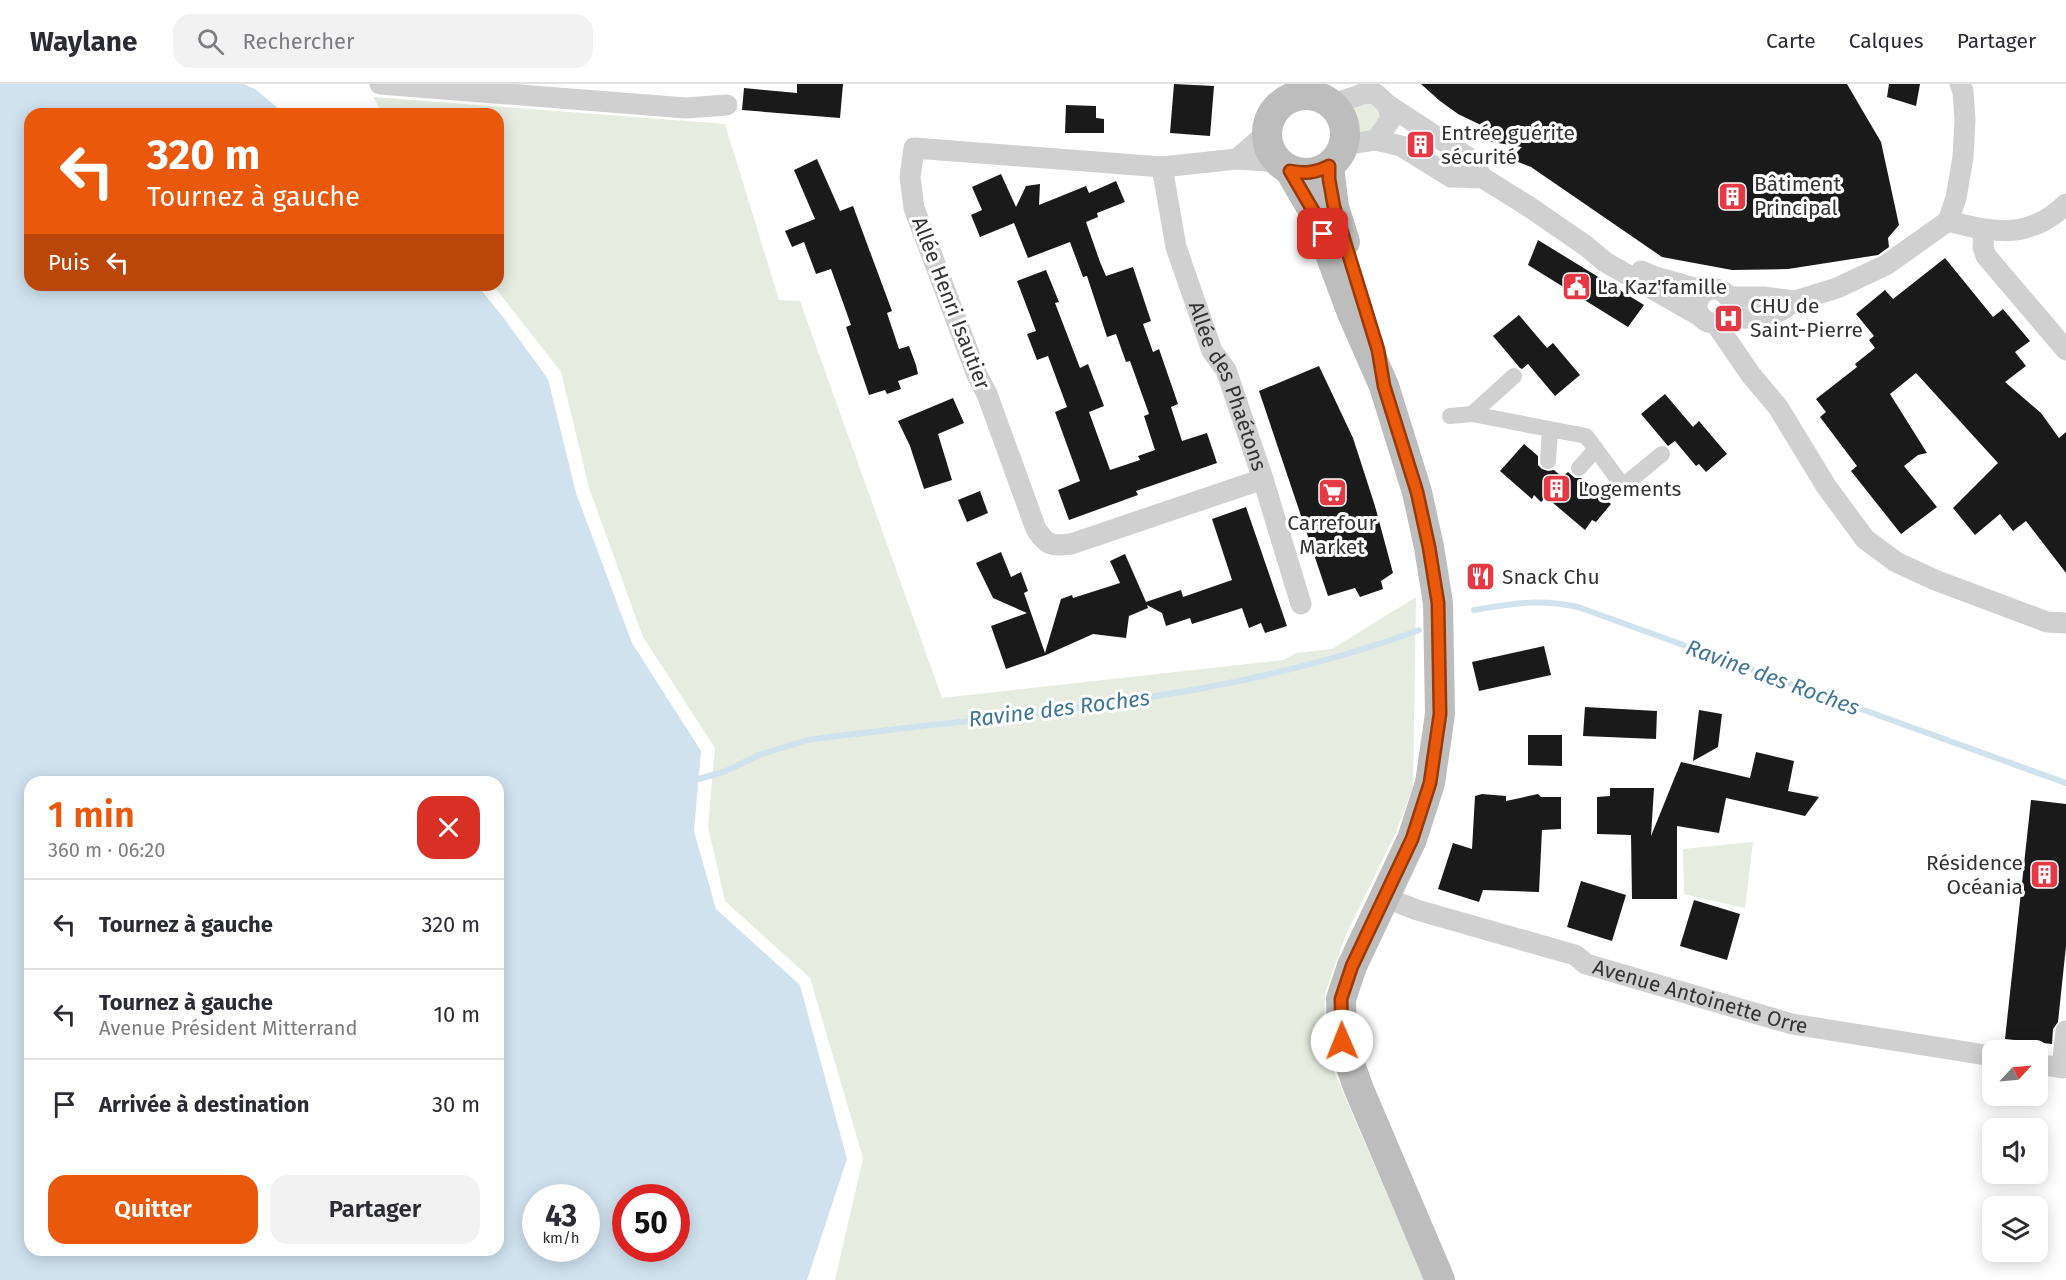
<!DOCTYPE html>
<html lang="fr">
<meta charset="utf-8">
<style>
body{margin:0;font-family:"Fira Sans",sans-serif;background:#f2f2f3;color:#2b2b33;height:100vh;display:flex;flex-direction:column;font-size:22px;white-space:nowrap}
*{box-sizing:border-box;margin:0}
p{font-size:20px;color:#7c7c81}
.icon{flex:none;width:33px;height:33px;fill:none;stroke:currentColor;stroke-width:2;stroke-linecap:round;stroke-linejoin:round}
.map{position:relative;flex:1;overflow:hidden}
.drawer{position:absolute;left:24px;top:692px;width:480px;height:480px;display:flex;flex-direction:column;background:#fff;border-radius:18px;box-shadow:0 3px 15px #0003}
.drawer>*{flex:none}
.top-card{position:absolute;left:24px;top:24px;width:480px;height:183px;border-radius:18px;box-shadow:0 3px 15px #0003;background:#ea580c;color:#fff;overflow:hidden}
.needle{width:39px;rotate:64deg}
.buttons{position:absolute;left:1982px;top:956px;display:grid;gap:12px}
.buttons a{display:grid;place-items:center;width:66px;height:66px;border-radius:12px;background:#fff;box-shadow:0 3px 15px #0003;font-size:30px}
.speed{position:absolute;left:522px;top:1100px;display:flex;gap:12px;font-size:30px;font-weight:700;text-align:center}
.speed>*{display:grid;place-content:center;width:78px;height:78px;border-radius:50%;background:#fff;box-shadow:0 3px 15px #0003;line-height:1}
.speed small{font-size:15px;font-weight:400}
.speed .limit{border:9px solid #d22;background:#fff;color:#111}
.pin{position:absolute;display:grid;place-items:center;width:51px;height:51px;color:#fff;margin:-26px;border-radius:12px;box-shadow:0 3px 9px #0006}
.me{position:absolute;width:66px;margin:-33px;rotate:359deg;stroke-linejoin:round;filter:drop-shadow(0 0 4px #0008)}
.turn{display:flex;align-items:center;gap:21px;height:126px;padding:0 24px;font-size:27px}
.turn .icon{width:78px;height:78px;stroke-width:2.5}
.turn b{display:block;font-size:42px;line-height:51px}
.then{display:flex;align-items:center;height:57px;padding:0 24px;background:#0003;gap:12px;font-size:22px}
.round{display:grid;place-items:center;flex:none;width:63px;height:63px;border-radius:18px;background:#f2f2f3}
.headline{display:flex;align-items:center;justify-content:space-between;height:102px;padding:0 24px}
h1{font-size:36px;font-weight:600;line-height:45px;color:#ea580c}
.primary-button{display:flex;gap:12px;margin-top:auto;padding:12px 24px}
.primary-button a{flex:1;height:69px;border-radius:18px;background:#ea580c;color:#fff;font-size:24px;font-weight:600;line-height:69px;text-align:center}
.primary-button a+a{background:#f2f2f3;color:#2b2b33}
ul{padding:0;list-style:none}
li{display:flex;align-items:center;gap:18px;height:90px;padding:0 24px;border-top:2px solid #e1e1e2}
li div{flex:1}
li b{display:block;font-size:22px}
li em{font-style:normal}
header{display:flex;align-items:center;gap:36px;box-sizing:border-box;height:84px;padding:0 30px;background:#fff;border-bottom:2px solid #e1e1e2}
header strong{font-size:28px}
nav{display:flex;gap:33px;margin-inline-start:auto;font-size:21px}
.search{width:420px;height:54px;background:#f2f2f3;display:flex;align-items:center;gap:15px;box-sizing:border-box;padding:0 21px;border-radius:18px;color:#7c7c81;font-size:22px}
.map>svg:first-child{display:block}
.green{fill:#e6ecdf}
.water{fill:#cfe2ee;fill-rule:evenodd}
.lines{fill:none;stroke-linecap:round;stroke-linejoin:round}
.stream{stroke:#cfe2ee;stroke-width:6}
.building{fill:#1a1a1a}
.pedestrian{stroke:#d0d0d0;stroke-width:16}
.minor{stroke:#d0d0d0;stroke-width:21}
.secondary{stroke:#bdbdbd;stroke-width:30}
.route-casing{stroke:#983908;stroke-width:15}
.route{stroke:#ea580c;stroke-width:10}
.labels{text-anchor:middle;stroke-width:6;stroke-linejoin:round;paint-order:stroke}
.poi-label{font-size:21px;fill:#333;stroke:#fff;text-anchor:start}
.street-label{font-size:21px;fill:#333;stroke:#fff}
.water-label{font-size:22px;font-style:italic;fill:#3f7597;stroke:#fff}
</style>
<header>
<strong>Waylane</strong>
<div class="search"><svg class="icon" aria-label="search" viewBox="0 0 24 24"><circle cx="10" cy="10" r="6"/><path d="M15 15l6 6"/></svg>Rechercher</div>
<nav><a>Carte</a><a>Calques</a><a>Partager</a></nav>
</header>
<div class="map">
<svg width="2066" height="1196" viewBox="0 0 2066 1196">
<rect width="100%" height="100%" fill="#fff"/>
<path class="green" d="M373,13L725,40L779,216L800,217L942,614L1283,576L1296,569L1332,565L1416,513L1413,703L1396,748L1345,853L1325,909L1324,948L1332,983L1424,1196H835L863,1074L810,894L725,817L708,743L715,664L643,553L589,404L561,288L493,201H498V30H383Z
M1366,16L1382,28L1377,45L1359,49L1353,27L1349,22Z
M1753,758L1745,824L1684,810L1683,765Z"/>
<path class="water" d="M0,0H243L255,5L285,30H30V201H477L503,233L548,295L576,409L632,559L701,667L694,747L716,825L800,901L847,1075L807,1196H0ZM30,698H498V1166H30ZM536,1113H586V1164H536ZM626,1113H676V1164H626Z"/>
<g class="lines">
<path class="stream" d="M1474,526C1513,519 1539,515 1578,523L2066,699
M699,695L726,687L759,671L807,656C1013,629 1223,619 1419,546"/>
</g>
<path class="building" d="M797,0H843L840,34L742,26L744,4L797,9Z
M1174,0L1214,2L1210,52L1170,49Z
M1421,0H1847L1881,58L1899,141L1888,154L1889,163L1878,171L1788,185L1732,186L1662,173L1531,83L1510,75L1522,63L1492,58L1488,54L1483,42L1458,30L1440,17Z
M1889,0H1920L1916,22L1887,13Z
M1066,21L1096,22V34L1104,35V49H1065Z
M817,75L840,127L853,122L892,227L887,229L899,265L909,262L916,281L918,290L898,297L901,305L887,310L885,306L869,311L846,243L851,241L831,185L816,190L804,158L792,163L785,147L815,135L794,86Z
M1001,90L1016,123L1026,102L1040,100L1039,121L1086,102L1089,109L1116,97L1125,118L1097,129L1098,133L1086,138L1100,178L1106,192L1133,183L1151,237L1143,240L1153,268L1159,265L1178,320L1171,323L1182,357L1207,349L1217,379L1136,407L1138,411L1069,436L1058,406L1080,397L1055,328L1067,323L1048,272L1037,276L1027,250L1036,247L1017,197L1046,186L1059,218L1055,219L1080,284L1088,280L1104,322L1089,328L1110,386L1140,376L1138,372L1155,366L1144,332L1149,330L1130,277L1126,278L1116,250L1107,253L1087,192L1083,193L1070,158L1028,174L1014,139L980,153L971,131L982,126L972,103Z
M1538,156L1644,221L1628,243L1528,181Z
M1945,174L1993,233L2003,225L2030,257L2015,268L2026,282L2005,298L2041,329L2059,354L2066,348V489L2026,437L2013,447L2000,430L1975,451L1953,424L1998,379L1916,289L1890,310L1927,369L1918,371L1904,382L1937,423L1901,450L1851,387L1857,382L1820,333L1826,328L1816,315L1857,283L1855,280L1875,264L1869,256L1874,252L1856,230L1885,206L1893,215Z
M1519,231L1547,264L1553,259L1580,291L1555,312L1528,280L1522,285L1520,284L1493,252Z
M1319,282L1353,354L1375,422L1393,489L1381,497L1383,505L1360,513L1355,504L1328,512L1259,307Z
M1665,310L1693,343L1699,337L1727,370L1706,388L1699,380L1696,382L1675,357L1668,362L1641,330Z
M953,314L964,339L938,350L952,396L924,405L910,362L898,337Z
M1524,360L1538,372V381L1542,385L1548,387L1554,386L1562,393L1568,388L1575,394H1581L1611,420L1596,438L1592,436L1585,446L1546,413L1541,418L1534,411L1532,415L1500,387Z
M980,407L988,429L967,438L958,416Z
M1246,423L1287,542L1265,549L1261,539L1249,544L1242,524L1192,540L1190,534L1166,542L1162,529L1147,521L1148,524L1129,532L1126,554L1093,550L1046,571L1006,585L991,542L1027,529L993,514L976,479L1001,468L1011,493L1021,488L1028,507L1024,509L1045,569L1061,515L1072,511L1073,514L1120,499L1110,477L1125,470L1146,518L1181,506L1183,513L1232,496L1212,435Z
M1544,562L1551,591L1479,607L1472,578Z
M1585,623L1657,627L1656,655L1583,652Z
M1699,626L1722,630L1718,663L1693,677Z
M1528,651H1562V682L1528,681Z
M1756,668L1794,677L1788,707L1819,713L1805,732L1726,714L1719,749L1677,742V815H1632L1631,751L1597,750V713L1610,712V704H1654L1651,752L1681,678L1750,694Z
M1482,710L1506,712V717L1538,710L1541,713H1561V745L1542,746L1539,808L1483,806L1479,818L1438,805L1453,759L1472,765L1475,712Z
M2031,716L2066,720V862L2058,938L2053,945L2052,960L2005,955Z
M1581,797L1626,811L1612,857L1567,843Z
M1694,816L1740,830L1727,876L1680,862Z"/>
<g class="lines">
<path class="pedestrian" d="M1472,330L1514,292
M1450,332L1472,330L1586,352L1623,402L1662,370
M1548,377L1550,345
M1579,384L1596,365"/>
<g class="minor">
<path d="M380,0L686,24L727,21"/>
<path d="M1331,21L1365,9L1376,10L1388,21L1466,72L1483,94L1528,122L1586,162L1605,178L1698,231"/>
<path d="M1376,56L1401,62L1451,93L1483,94"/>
<path d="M1344,61L1376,56L1391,35L1388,21"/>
<path d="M1237,75L1267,49"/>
<path id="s1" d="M1162,83L1176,163L1212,267L1226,286L1263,395L1301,520"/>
<path d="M1948,137C1994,149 2029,156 2066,120"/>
<path d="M1984,147L1983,163L1986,172L2066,266"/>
<path d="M1641,187L1653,192L1705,207"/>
<circle cx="1714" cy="222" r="17"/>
<path d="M1729,213H1763L1795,217"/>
<path d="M1728,233L1760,235L1782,226L1795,217L1837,204L1886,181L1948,137L1956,114L1963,73L1965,36L1963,7L1960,0"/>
<path d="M1716,240L1751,291L1778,323L1826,402L1865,455L1896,478L1935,496L2047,538L2066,539"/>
<path d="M1263,395L1071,460C1051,462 1047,462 1036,445L987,310L977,291L914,124L910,93L914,64L1162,83L1237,75L1278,78"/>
<path id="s2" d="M1384,813L1417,826L1575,871L1586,880L1792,940L1992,972"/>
<path d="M2037,980L2062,984L2066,947"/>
</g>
<path class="secondary" d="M1267 50a39 39 0 1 1 78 0a39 39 0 1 1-78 0Z
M1329,82L1334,123L1345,158
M1290,87L1315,130L1352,229L1384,302L1417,408L1429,463L1438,519L1440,630L1430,699L1412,755L1352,882L1341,915L1342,957L1358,1003L1440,1196"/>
</g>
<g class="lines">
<defs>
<path id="route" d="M1323,150L1315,130L1290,87C1305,90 1315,89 1329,82V95L1334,123L1378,266L1384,302L1417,408L1429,463L1438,519L1440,630L1430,699L1412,755L1352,882L1341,915L1342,957"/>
</defs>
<use href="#route" class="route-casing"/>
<use href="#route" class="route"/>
</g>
<defs>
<symbol id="building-square" viewBox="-11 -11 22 22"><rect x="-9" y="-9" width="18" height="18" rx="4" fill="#e63946" stroke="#fff"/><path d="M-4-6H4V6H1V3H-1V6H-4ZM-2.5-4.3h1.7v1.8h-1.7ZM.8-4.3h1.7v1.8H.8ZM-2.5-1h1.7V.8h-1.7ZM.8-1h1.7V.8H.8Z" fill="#fff"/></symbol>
<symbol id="civic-square" viewBox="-11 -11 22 22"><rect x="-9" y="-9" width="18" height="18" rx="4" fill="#e63946" stroke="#fff"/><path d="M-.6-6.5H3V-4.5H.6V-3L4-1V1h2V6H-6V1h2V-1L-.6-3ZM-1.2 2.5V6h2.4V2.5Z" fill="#fff"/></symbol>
<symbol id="hospital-square" viewBox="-11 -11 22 22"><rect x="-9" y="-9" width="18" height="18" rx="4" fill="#e63946" stroke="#fff"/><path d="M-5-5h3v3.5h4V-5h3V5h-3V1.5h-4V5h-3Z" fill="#fff"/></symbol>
<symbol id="supermarket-square" viewBox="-11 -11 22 22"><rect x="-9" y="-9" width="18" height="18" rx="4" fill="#e63946" stroke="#fff"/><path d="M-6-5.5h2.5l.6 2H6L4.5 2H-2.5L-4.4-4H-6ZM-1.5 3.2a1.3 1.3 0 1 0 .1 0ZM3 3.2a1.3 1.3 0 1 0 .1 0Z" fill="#fff"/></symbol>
<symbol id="restaurant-square" viewBox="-11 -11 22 22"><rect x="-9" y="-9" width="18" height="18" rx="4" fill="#e63946" stroke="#fff"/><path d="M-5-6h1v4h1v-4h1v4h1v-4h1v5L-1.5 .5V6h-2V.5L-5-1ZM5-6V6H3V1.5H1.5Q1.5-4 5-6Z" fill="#fff"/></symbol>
</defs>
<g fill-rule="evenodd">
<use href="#building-square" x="1404" y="44" width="33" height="33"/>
<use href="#building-square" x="1716" y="96" width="33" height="33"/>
<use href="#civic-square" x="1560" y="186" width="33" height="33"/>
<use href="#hospital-square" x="1712" y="218" width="33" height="33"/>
<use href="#building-square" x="1540" y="388" width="33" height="33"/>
<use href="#supermarket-square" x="1316" y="392" width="33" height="33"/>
<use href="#restaurant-square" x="1464" y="476" width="33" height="33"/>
<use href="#building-square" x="2028" y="774" width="33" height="33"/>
</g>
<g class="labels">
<g class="poi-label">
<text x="1441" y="56">Entrée guérite<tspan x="1441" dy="24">sécurité</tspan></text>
<text x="1754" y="107">Bâtiment<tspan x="1754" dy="24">Principal</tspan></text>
<text x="1597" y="210">La Kaz'famille</text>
<text x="1750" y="229">CHU de<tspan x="1750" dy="24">Saint-Pierre</tspan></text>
<text x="1578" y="412">Logements</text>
<text x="1332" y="446" text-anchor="middle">Carrefour<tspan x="1332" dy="24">Market</tspan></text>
<text x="1502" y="500">Snack Chu</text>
<text x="2023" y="786" text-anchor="end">Résidence<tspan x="2023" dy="24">Océania</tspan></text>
</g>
<g class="street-label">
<text transform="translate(951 219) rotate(69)" y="7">Allée Henri Isautier</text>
<text dy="7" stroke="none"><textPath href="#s1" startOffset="230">Allée des Phaétons</textPath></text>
<text dy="7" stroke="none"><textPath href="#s2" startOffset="333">Avenue Antoinette Orre</textPath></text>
</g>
<g class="water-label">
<text transform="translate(1773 593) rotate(20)" y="8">Ravine des Roches</text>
<text transform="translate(1059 624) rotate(-7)" y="8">Ravine des Roches</text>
</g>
</g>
</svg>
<div class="buttons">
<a><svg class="needle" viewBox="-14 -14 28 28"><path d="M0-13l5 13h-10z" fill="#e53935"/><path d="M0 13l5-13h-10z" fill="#7c7c81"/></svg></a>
<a><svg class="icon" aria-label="sound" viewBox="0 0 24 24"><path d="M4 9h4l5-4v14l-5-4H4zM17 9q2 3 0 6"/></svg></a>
<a><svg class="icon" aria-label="layers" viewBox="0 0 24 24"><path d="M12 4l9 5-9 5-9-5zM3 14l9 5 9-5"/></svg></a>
</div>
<div class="speed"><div>43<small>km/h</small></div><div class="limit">50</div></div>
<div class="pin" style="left:1323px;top:150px;background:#d93025"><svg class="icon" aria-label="arrive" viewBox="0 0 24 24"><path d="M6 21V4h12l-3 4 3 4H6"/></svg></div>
<svg class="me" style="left:1342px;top:957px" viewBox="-20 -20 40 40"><circle r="19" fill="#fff"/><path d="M0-13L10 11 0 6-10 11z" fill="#ea580c"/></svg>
<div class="top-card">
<div class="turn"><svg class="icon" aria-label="left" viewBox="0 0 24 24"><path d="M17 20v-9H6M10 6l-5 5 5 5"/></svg><div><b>320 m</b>Tournez à gauche</div></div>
<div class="then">Puis<svg class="icon" aria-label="left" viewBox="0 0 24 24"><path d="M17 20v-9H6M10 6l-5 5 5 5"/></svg></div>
</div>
<section class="drawer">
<div class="headline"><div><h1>1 min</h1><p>360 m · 06:20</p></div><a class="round" style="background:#d93025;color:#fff"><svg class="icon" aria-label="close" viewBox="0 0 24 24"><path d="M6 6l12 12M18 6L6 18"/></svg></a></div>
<ul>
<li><svg class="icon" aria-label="left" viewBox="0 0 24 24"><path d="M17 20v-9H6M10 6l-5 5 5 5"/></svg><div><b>Tournez à gauche</b></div><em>320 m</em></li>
<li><svg class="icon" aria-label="left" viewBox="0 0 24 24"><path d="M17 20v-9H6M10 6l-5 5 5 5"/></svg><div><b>Tournez à gauche</b><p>Avenue Président Mitterrand</p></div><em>10 m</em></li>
<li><svg class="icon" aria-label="arrive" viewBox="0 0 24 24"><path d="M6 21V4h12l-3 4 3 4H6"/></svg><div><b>Arrivée à destination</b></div><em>30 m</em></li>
</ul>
<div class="primary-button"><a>Quitter</a><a>Partager</a></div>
</section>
</div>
